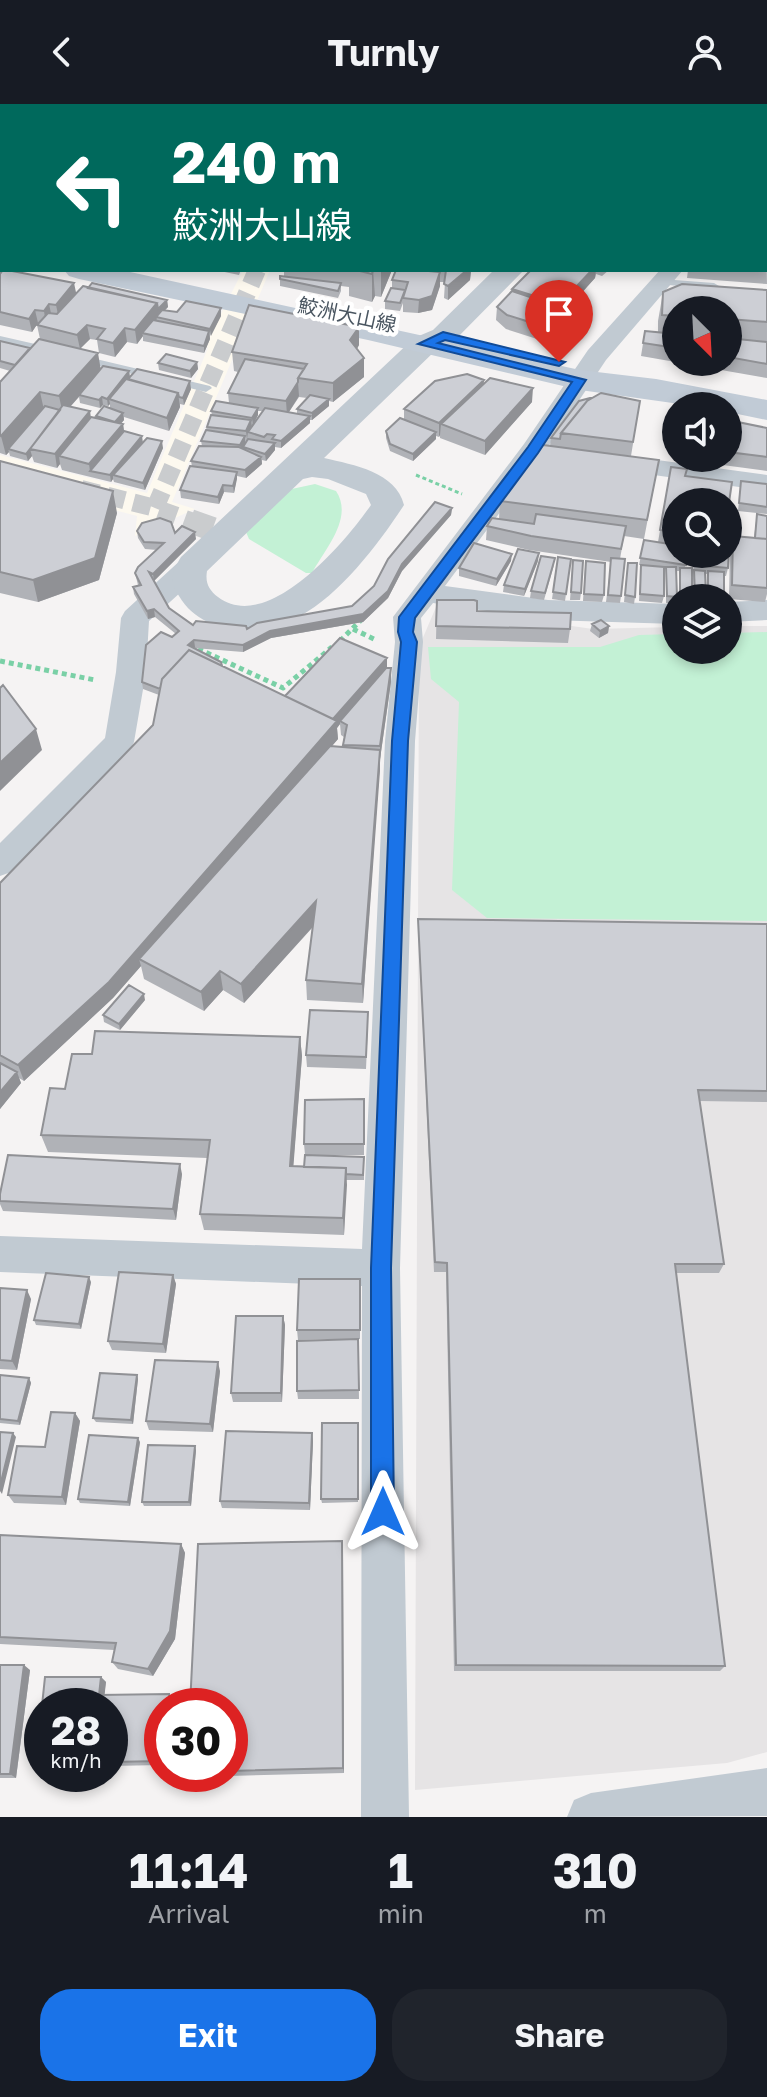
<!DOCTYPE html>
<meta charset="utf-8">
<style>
body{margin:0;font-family:"Golos Text","Noto Sans JP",sans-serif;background:#20242c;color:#f1f3f6;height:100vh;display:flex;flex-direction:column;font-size:30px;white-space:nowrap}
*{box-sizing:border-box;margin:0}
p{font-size:26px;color:#9ea1a6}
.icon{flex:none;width:44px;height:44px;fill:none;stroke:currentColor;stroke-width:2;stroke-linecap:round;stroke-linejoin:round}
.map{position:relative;height:1713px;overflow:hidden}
.panel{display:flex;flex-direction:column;background:#171b24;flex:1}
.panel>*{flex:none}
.banner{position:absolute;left:0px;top:0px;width:768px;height:168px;box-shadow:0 4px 12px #0003;background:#00695c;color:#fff;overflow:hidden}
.needle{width:52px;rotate:156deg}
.controls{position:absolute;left:662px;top:192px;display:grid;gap:16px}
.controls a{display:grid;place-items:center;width:80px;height:80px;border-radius:50%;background:#171b24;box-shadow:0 4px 12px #0003;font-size:40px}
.speed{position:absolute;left:24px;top:1584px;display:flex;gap:16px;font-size:40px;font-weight:700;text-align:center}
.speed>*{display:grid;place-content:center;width:104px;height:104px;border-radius:50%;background:#171b24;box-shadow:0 4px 12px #0003;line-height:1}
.speed small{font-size:20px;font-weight:400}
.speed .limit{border:12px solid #d22;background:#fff;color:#111}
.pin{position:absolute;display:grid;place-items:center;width:68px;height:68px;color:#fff;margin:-82px -34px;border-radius:50% 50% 50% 0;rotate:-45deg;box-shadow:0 0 8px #0007}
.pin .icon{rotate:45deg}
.me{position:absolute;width:88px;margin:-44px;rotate:0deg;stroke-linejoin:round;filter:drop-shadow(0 0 6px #0008)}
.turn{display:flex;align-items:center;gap:28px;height:168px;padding:0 40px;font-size:36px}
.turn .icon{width:104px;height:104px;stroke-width:2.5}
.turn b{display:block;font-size:56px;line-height:68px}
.eta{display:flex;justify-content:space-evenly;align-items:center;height:136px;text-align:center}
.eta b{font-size:48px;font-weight:700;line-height:56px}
.cta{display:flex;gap:16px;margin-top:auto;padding:16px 40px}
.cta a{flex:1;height:92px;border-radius:32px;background:#1a73e8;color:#fff;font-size:32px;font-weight:700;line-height:92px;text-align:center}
.cta a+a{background:#20242c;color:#f1f3f6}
header{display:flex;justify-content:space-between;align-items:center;height:104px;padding:0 40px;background:#171b24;font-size:36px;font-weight:700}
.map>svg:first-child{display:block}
.commercial{fill:#fdf9ef}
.education{fill:#e6e4e5}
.green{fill:#c3f1d5}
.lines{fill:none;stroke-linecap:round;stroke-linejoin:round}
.pedestrian-tunnel-far1{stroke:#caccce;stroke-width:18;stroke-dasharray:18 9;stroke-linecap:butt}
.pedestrian-tunnel{stroke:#caccce;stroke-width:24;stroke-dasharray:24 12;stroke-linecap:butt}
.path-far1{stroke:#7ad0a6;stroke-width:3;stroke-dasharray:4 3;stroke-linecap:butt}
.path{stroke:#7ad0a6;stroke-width:5;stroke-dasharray:5 4;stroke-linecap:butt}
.service{fill:#c1cad2;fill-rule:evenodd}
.minor{fill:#c1cad2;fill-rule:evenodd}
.tertiary{fill:#c1cad2;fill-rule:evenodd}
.secondary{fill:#c1cbd6;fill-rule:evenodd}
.wall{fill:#b0b2b7;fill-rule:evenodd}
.shaded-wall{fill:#909195}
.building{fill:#cdcfd5;stroke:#909195;stroke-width:2}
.route{fill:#1a73e8;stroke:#114b97;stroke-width:2}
.labels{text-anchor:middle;stroke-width:8;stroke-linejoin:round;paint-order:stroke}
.far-street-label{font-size:20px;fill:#4a5661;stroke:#fff}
</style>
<header><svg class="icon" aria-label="back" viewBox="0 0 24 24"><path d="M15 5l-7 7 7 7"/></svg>Turnly<svg class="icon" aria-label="person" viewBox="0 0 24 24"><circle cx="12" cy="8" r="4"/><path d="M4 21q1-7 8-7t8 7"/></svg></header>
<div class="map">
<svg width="767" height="1713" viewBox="0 0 767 1713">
<rect width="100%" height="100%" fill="#f5f3f3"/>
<path class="commercial" d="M243,166H270L172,398L195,405L135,432L137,412L0,376V351L147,389L208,244L205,242Z"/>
<path class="education" d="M436,503L593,525L676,523V546H728V522H767V1648L727,1659L415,1686L419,543Z"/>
<path class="green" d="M315,380L336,387C354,414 325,445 312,469H306L249,435L246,428L287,386Z
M767,528V817L487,814L452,786L459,598L431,575L428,543H600L639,531L676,530V546H728V529Z"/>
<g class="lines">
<path class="pedestrian-tunnel-far1" d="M81,385L155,404L196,419
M155,404L257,166"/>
<path class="pedestrian-tunnel" d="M190,417L226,430"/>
<path class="path-far1" d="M416,371L462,390"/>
<path class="path" d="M353,525L374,535
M340,537L361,516
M190,541L283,584L332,543
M0,557L95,576"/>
<path class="service" d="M661,175L714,179L719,182L714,185L657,180V176Z
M0,232L57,245L59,247L53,250L0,238Z
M79,251L210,282L212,284L206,288L75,256L73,254Z"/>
<path class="minor" d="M766,68H767V80H766Z
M660,166H683L606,256L542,352L445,482L548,496L676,500V520L548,516L433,499L421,514L423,538L415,637L400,1164L409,1713H361L362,1182L0,1168V1132L362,1145L385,637L395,538L393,513L524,340L588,246Z
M613,350L767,371V387L604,364L600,358L604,352Z
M193,452L203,454L207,461L203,468L149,517L146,568L134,638L130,646L11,768L0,772V739L105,634L116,568L121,514L125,507L183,454Z
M767,496V516L728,518V498Z
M767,1664V1712L567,1713L574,1696L591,1689Z"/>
<path class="tertiary" d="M494,166H524L453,238L436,246L324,354C354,361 396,368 404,401C380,438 340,491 300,512C261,532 203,533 179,492C169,477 172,468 181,453L414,234L433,226ZM312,373L328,375L366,390L371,401C346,437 268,531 218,493C209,486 205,479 207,467L303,375Z"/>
<path class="secondary" d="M0,140L2,141V159L0,158Z
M64,166H121L580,266L656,275L767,296V316L728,308V302H694L580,286L368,236L79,175L69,172Z"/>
</g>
<path class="wall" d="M0,0L61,1V2H2V113L0,103Z
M157,0H172L170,2L158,1Z
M468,0H500V2H468Z
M693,0H721L720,2H701L692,1Z
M725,0H748L746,2H725Z
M766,125L767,180L687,174L688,166H766Z
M215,166H241L239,171Z
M284,166H392L381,193L375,192L372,198L349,192V183L341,182V187L338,194L280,182V175L284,172Z
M396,166H471L470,176L448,196L444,194L445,178H440V182L432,206L418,209L403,208V199L400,207L385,205V197L392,185V176Z
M531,166H609L602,172L596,170L595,174L559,214L555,213V215L537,235L506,225L496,216L497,203Z
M0,170L76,189L167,196L168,203L165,206L177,208L221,204V212L210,232V235L204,249L143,237V232L137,240L127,238L115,253L99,249L97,236L90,235L80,244L101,264L129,267L130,273L191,285L184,301L180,300V303L169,327L124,313V316L121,320H123L124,327L143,338L163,344L145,386L114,378L113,375L111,378L62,366L60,360L57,364L34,358L32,352L28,357L10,352L9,348L6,351L0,349V276L1,277L10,267L0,264V237L30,244L40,235L37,221L39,220L38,219L32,228L0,221ZM79,293L80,299L100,304L103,301L108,302L110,300V304L96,312V314H91L70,303Z
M767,186V274L641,252L645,227L658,228V217L663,188ZM676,206H728V258H676Z
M359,241L357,245L364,273L333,298L329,297V302L312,316H310V319L281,344L275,343V346L266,357L262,356V360L246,374L237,372L234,389L224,388L219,400L181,394L180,386L192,363L191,357L202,342L201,337L212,311L211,307L229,299L228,289L238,268L234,267L232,248ZM299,293L307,294L297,305V310L289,308ZM258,307H263L252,323V321H253L258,311Z
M197,258L198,265L191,274L159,266L158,259Z
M484,276L483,280L532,298L485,351L440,334V331L439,333L436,332V335L413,357L390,347L386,334V327L404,315V305Z
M579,297H640L631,352L550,342L551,334Z
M728,316L767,324V367L700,358L701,354H728Z
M659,356L644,435L624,432L620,455L621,492L620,499L606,498L611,458L529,446L486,436L487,422L499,415L500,397Z
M0,357L117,409L99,476L38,498L0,489Z
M671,363L685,372L676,398V450H688L685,464L691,494H679V467H676L677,493L675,500L666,499V465H664V492L662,499L639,497L641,461H639L644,436L658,438Z
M741,377L767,380V410L738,407Z
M452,404L451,411L402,467L388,494L363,518L271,534L243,548L194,544L222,562L285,592L387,564L391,578L380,655L363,899L307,896L306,876L313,823L244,899L223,886L204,907L144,875L141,862L113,894L24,977L19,974L21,979L0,1005V779L153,621L159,591L143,585L142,578L172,533L176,530L155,513L148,515L134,490L133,483L138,481L135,469L157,446L145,445L138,434L137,427L175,429L196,435L154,477L169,504L193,521L247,525L352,502L374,482ZM340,620L341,631L344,633L343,643L332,642L338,635L337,624Z
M757,410L767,412V490L765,498L729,495L730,445L733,432L754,433Z
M694,450H728V464L726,472H724V494H706L707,470H705L706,494H694L693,473Z
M558,453L571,455L565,497L552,495Z
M573,456L581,489L580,496H570Z
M511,457L496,482L459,472V464Z
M538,457L524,492L503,488L504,481Z
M554,461L544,496L530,494L531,487Z
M585,464L604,491L602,498L583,497Z
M627,466L635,493L634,500L624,498Z
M437,496L477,507L570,525L568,539L436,535Z
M592,520L609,522L608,529L599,534L590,527Z
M418,815L767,820V998L699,997L724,1160L719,1169H676L725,1562L720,1567H454L446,1168H434Z
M145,896L120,926L104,918L103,911Z
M368,920L366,965L307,963L306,951Z
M300,933L302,952L293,1062L304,1063L364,1053V1076H346L344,1131L204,1126L200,1110L207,1054L48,1048L41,1031L65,985L92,950Z
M364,995V1051H305L304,1040Z
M182,1070L176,1116L3,1107L0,1100V1090Z
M173,1171L176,1180L166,1249L112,1246L108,1237Z
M360,1175V1235H358L359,1295H298L297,1287L341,1235L298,1236L297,1226Z
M91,1178L81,1225L36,1221L34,1216Z
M0,1184L31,1195L17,1266L0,1265Z
M283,1212L285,1221L282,1298H233L231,1289Z
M220,1267L213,1328L149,1326L146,1317Z
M0,1271L29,1274L31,1279L20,1321L0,1319Z
M137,1271L138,1275L133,1320L96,1318L93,1314Z
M75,1309L80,1317L66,1401L14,1399L8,1391L45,1343Z
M358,1319V1398L322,1399L321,1395Z
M312,1329L313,1337L310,1406L222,1404L220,1397Z
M140,1338L130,1402L80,1399L78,1395Z
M196,1346L191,1402H144L142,1398Z
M0,1431L181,1440L185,1449L175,1535L153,1572L118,1565L112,1558L114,1546L0,1540Z
M342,1437L344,1669L191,1673L188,1670H230V1602Z
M0,1561L30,1566L16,1674H0Z
M45,1573H101L106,1578L104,1591L169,1590L173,1595L172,1602H162V1661L110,1662V1602H42V1663L36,1659Z"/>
<path class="shaded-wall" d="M2,17V33L0,36V19Z
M2,69V86L0,88V71Z
M373,166L375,192L372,198V170Z
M381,166H392L381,193Z
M467,166H471L470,176L448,196V182Z
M592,166H596L595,174L559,214L560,200Z
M440,168V182L432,206L418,209L419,196Z
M74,179L77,193L59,215L56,201Z
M167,196L168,203L158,213H156L157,215L145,230L142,229L143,232L137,240L135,226L157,199Z
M49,200L52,214L46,221L44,207Z
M557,202L555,215L537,235L539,221Z
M221,204V212L211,232L210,225Z
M35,206L38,219L32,228L29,215Z
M87,221L90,235L80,245L77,231Z
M359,223V241L351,255L350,236Z
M125,224L127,238L115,253L113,239Z
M209,227L210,235L204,249V242Z
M98,249L101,267L63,311L59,292Z
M364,254V273L333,298V279Z
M197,258L198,265L191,274L190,267Z
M129,267L130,274L109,295L110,300L108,302L107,295Z
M484,276L483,290L441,320L440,331L439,333V319Z
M190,277L191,285L184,301L183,294Z
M298,278L299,292L287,311L286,297Z
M533,284L532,298L485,351V337Z
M40,288L44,306L8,345L9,348L6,351L1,332Z
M178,289L180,303L169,327L167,314Z
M102,293L103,301L100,304L99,296Z
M329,295V302L312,316V309Z
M258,304V311L253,321L252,314Z
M90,307L92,321L59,352L60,360L57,364L55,350Z
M123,309L124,316L116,325L115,318Z
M310,312V319L281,344V337Z
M251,316L252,324L248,328L247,335L246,327Z
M123,320L125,334L90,367L89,360Z
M436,328V335L413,357V350Z
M142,332L143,339L113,371V375L111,378L110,371Z
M245,332V340L241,349L240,341Z
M162,337L163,344L145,386L143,379Z
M275,339V346L266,357L265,350Z
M30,345L32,352L28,357L26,350Z
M261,353L262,360L246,374L245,366Z
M237,368V375L234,389L233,382Z
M223,381L224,388L219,400L218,393Z
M113,387L117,409L99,476L38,498L33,476Z
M452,404L451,411L402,467L388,494L363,518L271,534L243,548V541L270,527L363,510L402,460Z
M195,428L196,435L154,477L153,470Z
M539,449L538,457L524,492L525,485Z
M512,450L511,457L496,482L497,475Z
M154,505L155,513L148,515L147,507Z
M609,522L608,529L599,534L600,527Z
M194,536L195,543L189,548L188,541Z
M387,554V568L340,617V620L337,624L338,635L145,858L139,855L141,862L113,894L24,977L18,961Z
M391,564V578L380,655V642Z
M36,625L42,646L0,687V659Z
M380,646V667L363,899L362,880Z
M316,797L317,818L244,899L241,880Z
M220,867L223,886L204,907L201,888Z
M144,890L145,896L120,926L119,920Z
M300,933L302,952L292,1080L290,1062Z
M17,968L21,979L0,1005V988Z
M180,1060L182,1070L176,1116L173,1105Z
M346,1064L347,1081L344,1131L343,1114Z
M173,1171L176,1180L166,1249L163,1240Z
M89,1173L91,1178L81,1225L79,1220Z
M27,1186L31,1195L17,1266L12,1257Z
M283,1212L285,1221L282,1298L281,1289Z
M218,1258L220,1267L213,1328L210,1320Z
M137,1271L138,1275L133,1320L131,1316Z
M29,1274L31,1279L20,1321L18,1317Z
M75,1309L80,1317L66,1401L62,1393Z
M13,1329L16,1333L2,1390L0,1387V1382Z
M312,1329L313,1337L310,1406L309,1399Z
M138,1334L140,1338L130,1402L128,1398Z
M195,1342L196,1346L191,1402L189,1398Z
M342,1437L343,1446L344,1669L343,1664Z
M181,1440L185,1449L175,1535L153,1572L148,1565Z
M24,1561L30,1566L16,1674L10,1670Z
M101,1573L106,1578L104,1596L99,1591Z
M169,1590L173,1595L172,1602H169Z"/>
<path class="building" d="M0,0H18L16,2H2V17L0,19Z
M29,0H57L61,1L60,2H27Z
M70,0H135L133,2H68Z
M186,0H201L200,2L185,1Z
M206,0H221L220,2H205Z
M226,0H241L240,2H232Z
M243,0H307L306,2H242Z
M341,0H368L379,1V2H340Z
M387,0H405V2H386Z
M410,0H425V2H409Z
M434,0H464V2H434Z
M516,0H580L579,2H515Z
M594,0H629V2H593Z
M664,0H677L693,2H664Z
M0,39L2,40V64H0Z
M766,144H767V166H762H766Z
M3,166H7L74,179L56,201L49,200L44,207L35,206L29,215L0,208V170Z
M356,166H373L372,170Z
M396,166H417L440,168L432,192L419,196L403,194L408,178L392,176Z
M446,166H467L448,182L444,180Z
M531,166H592L560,200L512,185Z
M280,172L341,179L338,187L280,175Z
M92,179L167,196L158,205L157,199L88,184Z
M682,180L767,186V218L728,215V206H676V212L662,211L663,188Z
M83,182L157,199L135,226L125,224L113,239L97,235L105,225L87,221L77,231L37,221L48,209L57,210Z
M391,184L405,186L400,199L385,197Z
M512,187L557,202L539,221L507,211L497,203Z
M186,197L221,204L210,225L156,213L162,206L177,208Z
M249,201L359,223L350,236L364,254L333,279L298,274L307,260L232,248Z
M153,216L209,227L204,242L142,229Z
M645,227L676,230V244L643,239Z
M728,234L767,238V260L728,253Z
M39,235L98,249L59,292L40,288L1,332L0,331V278Z
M0,237L30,244L15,261L0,257Z
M166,250L197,258L190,267L158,259Z
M245,255L304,265L298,274V278L286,297L228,289Z
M103,262L129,267L107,295L102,293L99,296L79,291Z
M137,265L190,277L183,294L179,293L178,289L128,275Z
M467,270L484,276L439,319L404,305L435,277Z
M490,274L533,284L485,337L441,320Z
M126,275L178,289L167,314L109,295Z
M601,289L640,297L633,338L561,329L587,297Z
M310,291L329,295L312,309L297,305Z
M590,294H592L587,297L561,329L560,335L551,334L579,297Z
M216,297L258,304L252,314L211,307Z
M63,301L90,307L55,350L30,345Z
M45,302L60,306L26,350L8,345Z
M104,302L123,309L115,318L96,312Z
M265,304L310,312L281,337L272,335L275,331L267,330L264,333L248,328Z
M211,311L251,316L246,327L207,323Z
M91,313L123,320L89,360L59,352Z
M400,314L436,328L413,350L390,340L386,327Z
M728,316L767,324V353L728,348Z
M206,326L245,332L240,341L201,337Z
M124,327L142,332L110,371L90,367Z
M147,334L162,337L143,379L113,371Z
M248,335L275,339L265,350L243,343Z
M543,341L659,356L647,416L500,397Z
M199,342L239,343L261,353L245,366L191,357Z
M0,357L113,387L95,454L33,476L0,468Z
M190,362L237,368L233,382L223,381L218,393L180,386Z
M671,363L687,365L685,372L732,378L728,405V398H676V428L660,426Z
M741,377L767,380V403L739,399Z
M435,398L452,404L402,460L388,487L363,510L270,527L243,541L194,536L188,541L221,558L222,562L189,546L162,575L160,585L142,578L146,541L161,528L172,533L179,527L154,505L147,507L133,483L141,481L135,469L138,463L164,439L144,438L137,427L142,419L160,414L171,418L175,429L182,422L195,428L153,470L149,468L169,504L193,521L196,517L246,522L247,525L257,519L352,502L374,482L388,455Z
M536,410L626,422L621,445L531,432L487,422L492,414L534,420Z
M757,410L767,412V435L755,434Z
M733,432L767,435V484L732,481Z
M644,436L676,441V450H688L686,461L640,454Z
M474,439L512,450L497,475L459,464Z
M518,445L539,449L525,485L504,481Z
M728,446H729L728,464L695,461V450H728Z
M541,452L555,454L545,489L531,487Z
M558,453L571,455L566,490L553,488Z
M611,454L625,455L621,492L608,491Z
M573,456L583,457L581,489L571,488Z
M586,457L605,459L604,491L584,490Z
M628,459H637L635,493L625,491Z
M641,461L664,463V492L640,490Z
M666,463H676L677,493L667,492Z
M680,464H692V492L680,491Z
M694,466L705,467L706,492L695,491Z
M708,467L724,468V492L708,491Z
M437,496H474L477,497V507L571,509L570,525L436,522Z
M601,516L609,522L600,527L592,520Z
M340,534L387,554L333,615L285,592Z
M189,546L337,617L109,878L18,961L0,951V779L153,621L162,575Z
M386,564H391L380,642L343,641L347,621L340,617Z
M3,581L36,625L0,659V584Z
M330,642L380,646L362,880L306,876L316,797L241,880L220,867L201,888L139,855Z
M418,815L767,820V987L698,986L724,1160H675L725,1562L456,1561L447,1159L435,1158Z
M129,881L144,890L119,920L103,911Z
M310,906L368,908L366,953L306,951Z
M95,927L300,933L290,1062L346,1064L343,1114L200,1110L210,1036L41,1031L50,984L65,985L72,950H92Z
M0,959L17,968L0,988Z
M364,995V1040H304L305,996Z
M8,1051L180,1060L173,1105L0,1097V1090Z
M305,1051L364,1053L363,1071L346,1070V1064L304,1063Z
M119,1168L173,1171L163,1240L108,1237Z
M46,1169L89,1173L79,1220L34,1216Z
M299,1175H360V1226H297Z
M0,1184L27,1186L12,1257L0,1256Z
M236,1212H283L281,1289H231Z
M358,1235L359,1286L297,1287V1237Z
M155,1256L218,1258L210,1320L146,1317Z
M100,1269L137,1271L131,1316L93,1314Z
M0,1271L29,1274L18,1317L0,1315Z
M51,1308L75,1309L62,1393L8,1391L17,1342L45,1343Z
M322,1319H358V1395H321Z
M226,1327L312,1329L309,1399L220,1397Z
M0,1328L13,1329L0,1382Z
M89,1331L138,1334L128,1398L78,1395Z
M148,1341L195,1342L189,1398H142Z
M0,1431L181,1440L170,1527L148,1565L112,1558L116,1539L0,1533Z
M342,1437L343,1664L230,1667V1602H190L198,1440Z
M0,1561H24L10,1670H0Z
M45,1573H101L99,1591L169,1590V1602H162V1657L110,1658V1602H42V1659H36Z"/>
<path class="route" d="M443,228L565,258L559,262L445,236L438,239L586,276L538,349L415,514L413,528L417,538L408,637L391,1164L394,1408L391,1416L383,1419L374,1416L371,1408V1164L392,637L401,538L398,528L399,513L528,343L572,278L418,240Z"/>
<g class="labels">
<g class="far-street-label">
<text transform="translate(347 211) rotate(12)" y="7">鮫洲大山線</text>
</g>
</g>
</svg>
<div class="controls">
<a><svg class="needle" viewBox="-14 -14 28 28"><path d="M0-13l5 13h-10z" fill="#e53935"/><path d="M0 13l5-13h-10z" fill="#9ea1a6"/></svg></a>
<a><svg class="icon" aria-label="sound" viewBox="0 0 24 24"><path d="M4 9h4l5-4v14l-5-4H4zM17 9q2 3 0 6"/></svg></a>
<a><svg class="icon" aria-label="search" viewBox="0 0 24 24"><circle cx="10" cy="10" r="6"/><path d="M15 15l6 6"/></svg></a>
<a><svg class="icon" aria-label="layers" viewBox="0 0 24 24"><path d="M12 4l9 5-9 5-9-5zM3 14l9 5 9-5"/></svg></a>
</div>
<div class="speed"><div>28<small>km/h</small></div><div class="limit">30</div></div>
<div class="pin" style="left:559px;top:258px;background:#d93025"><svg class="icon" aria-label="arrive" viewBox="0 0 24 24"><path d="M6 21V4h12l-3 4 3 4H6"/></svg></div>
<svg class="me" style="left:383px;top:1408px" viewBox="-20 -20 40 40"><path d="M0-17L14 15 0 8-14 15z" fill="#1a73e8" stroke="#fff" stroke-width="4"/></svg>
<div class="banner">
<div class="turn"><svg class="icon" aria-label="left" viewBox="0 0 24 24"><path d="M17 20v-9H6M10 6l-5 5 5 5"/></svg><div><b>240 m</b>鮫洲大山線</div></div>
</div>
</div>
<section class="panel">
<div class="eta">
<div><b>11:14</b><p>Arrival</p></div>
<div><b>1</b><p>min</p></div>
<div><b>310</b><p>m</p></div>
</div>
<div class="cta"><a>Exit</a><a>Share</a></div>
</section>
